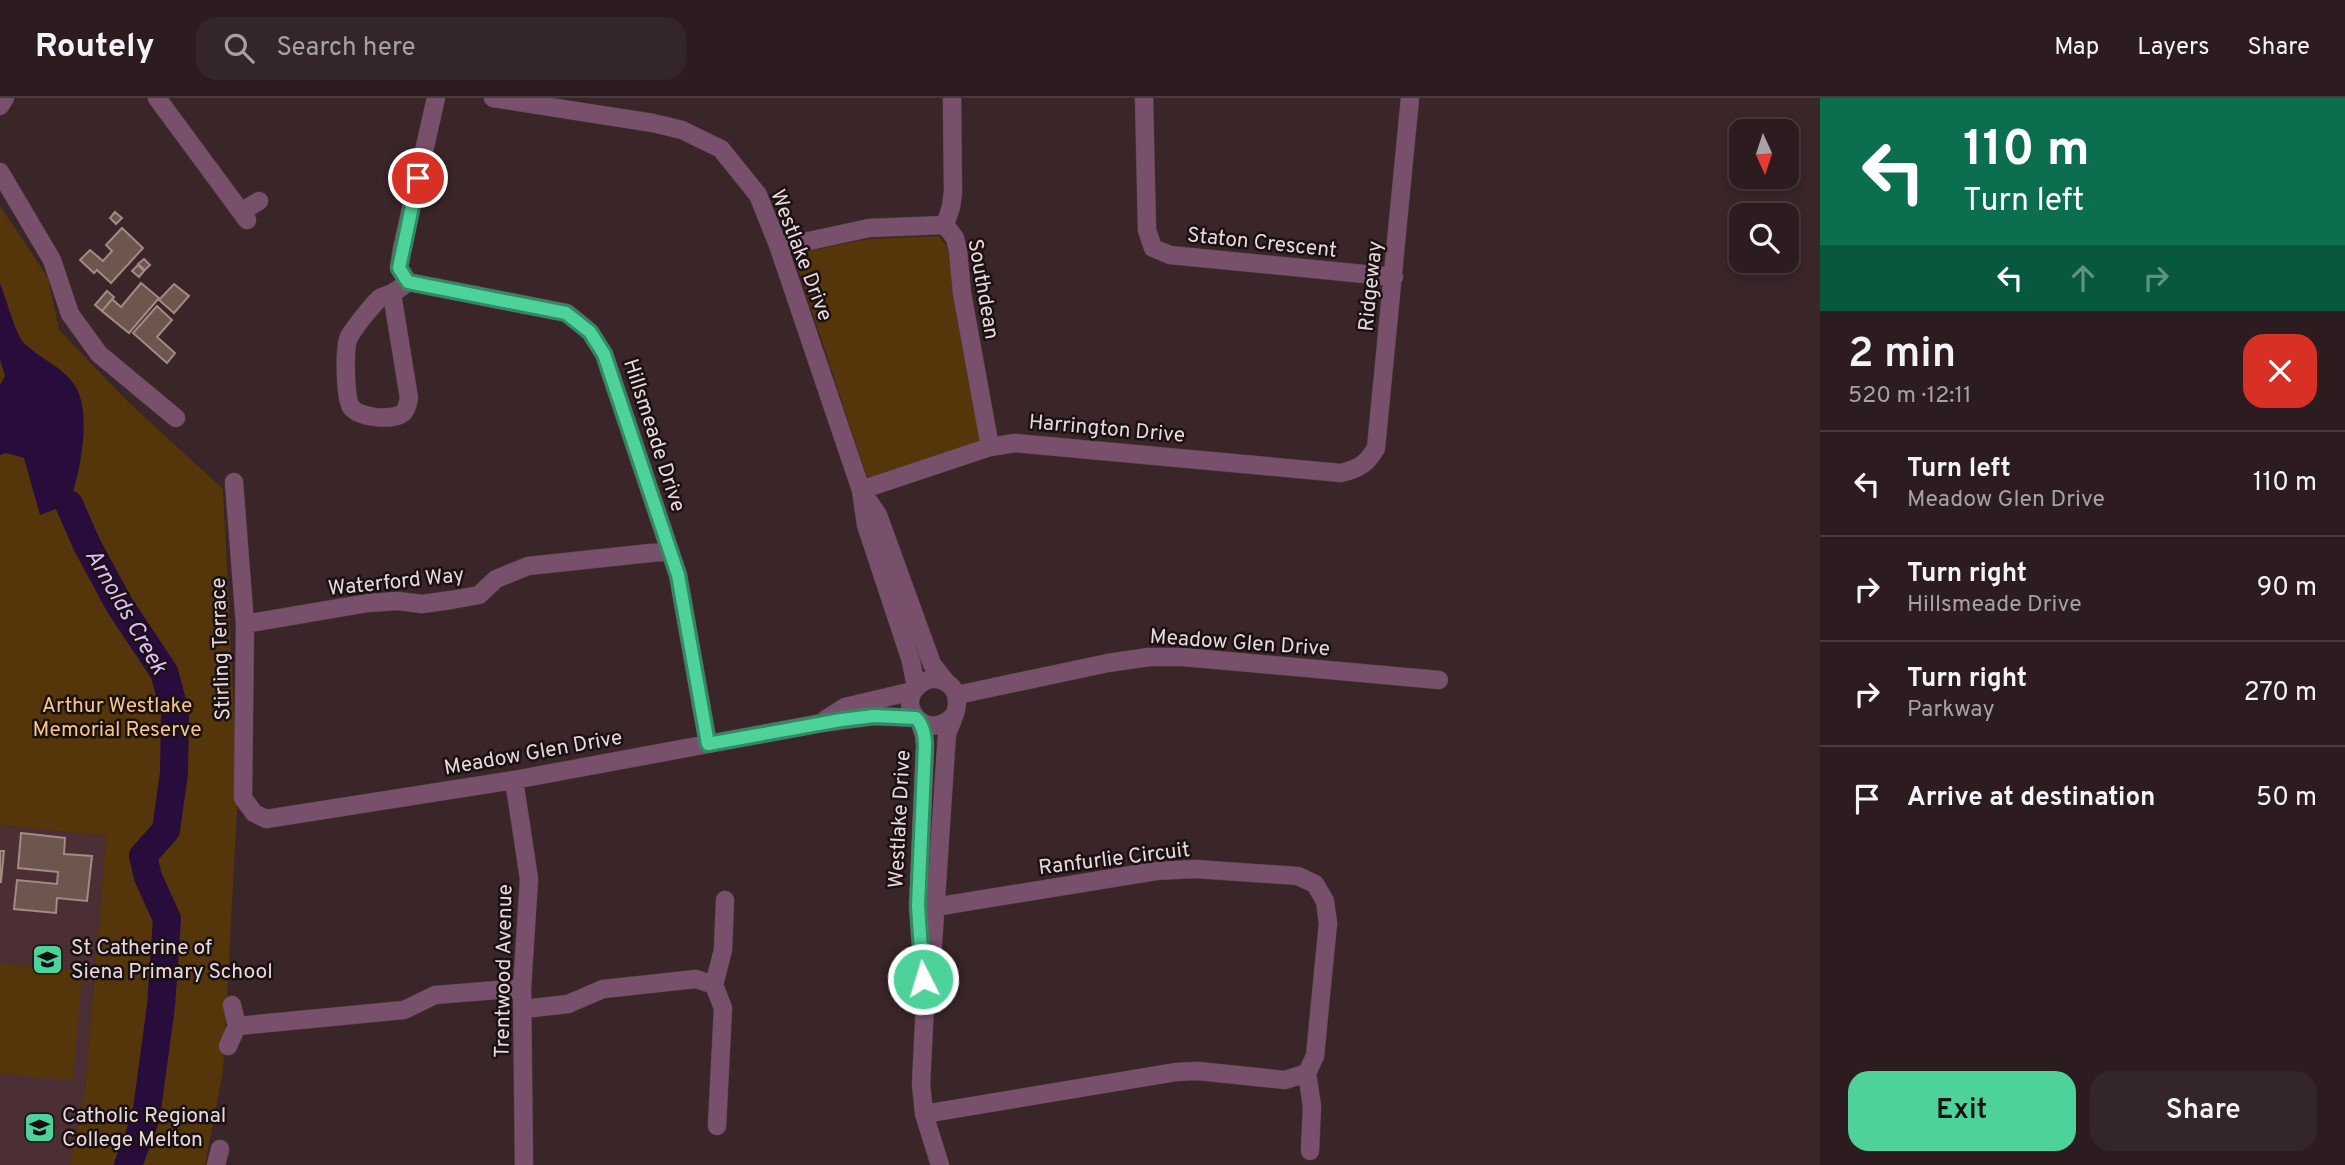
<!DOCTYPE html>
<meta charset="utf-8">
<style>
body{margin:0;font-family:Overpass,sans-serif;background:#342528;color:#f1f3f6;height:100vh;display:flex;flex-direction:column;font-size:26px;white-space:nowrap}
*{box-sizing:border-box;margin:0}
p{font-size:23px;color:#a6a1a4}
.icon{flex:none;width:38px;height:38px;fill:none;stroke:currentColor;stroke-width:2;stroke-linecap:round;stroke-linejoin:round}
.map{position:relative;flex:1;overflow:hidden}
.drawer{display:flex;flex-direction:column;background:#2c1c1f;width:525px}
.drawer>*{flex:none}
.banner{background:#0b6e4f;color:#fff;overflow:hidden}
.needle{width:46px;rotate:177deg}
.controls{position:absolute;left:1729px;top:21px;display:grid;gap:14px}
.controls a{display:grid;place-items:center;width:70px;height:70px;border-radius:14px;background:#2c1c1f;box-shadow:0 4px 10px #0003,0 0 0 2px #483a3d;font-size:35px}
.pin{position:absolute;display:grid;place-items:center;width:60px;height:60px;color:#fff;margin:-30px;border:4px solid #fff;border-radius:50%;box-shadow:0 2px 7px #0007}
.me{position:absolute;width:77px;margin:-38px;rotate:355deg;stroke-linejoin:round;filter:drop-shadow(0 0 5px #0008)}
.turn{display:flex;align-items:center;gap:24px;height:147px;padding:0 28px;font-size:32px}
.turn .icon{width:91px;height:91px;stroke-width:2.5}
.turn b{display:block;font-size:49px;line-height:60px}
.lanes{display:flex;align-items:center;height:66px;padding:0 28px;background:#0003;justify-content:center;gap:35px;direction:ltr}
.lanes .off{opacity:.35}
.round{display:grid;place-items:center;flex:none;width:74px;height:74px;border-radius:21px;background:#342528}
.headline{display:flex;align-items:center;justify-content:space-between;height:119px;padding:0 28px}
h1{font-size:42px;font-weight:600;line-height:52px}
.cta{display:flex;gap:14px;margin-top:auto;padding:14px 28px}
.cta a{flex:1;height:80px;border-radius:21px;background:#4dd39a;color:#111;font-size:28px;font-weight:600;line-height:80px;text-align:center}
.cta a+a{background:#342528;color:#f1f3f6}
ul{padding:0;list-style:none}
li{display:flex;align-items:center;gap:21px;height:105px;padding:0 28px;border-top:2px solid #483a3d}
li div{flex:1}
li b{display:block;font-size:26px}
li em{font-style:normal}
header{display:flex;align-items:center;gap:42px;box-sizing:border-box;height:98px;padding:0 35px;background:#2c1c1f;border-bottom:2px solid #483a3d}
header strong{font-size:33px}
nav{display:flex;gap:38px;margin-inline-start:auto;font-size:24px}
.search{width:490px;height:63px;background:#342528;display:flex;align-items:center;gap:18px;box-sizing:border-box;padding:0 24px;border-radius:21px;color:#a6a1a4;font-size:26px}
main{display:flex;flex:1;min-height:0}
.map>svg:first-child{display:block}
.built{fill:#4b2f34}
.green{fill:#55360a}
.water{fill:#280c3c}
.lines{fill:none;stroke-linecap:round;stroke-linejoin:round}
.river{stroke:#280c3c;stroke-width:28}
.building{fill:#6c564e;stroke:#a38a82;stroke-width:2}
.minor-casing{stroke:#564245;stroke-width:19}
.minor{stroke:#78506c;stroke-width:18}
.route-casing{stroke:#328964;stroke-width:18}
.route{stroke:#4dd39a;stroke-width:12}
.labels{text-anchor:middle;stroke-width:5;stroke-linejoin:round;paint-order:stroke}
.street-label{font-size:21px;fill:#e8d9db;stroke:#1b1113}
.park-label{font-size:21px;fill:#f7c48a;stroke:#1b1113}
.poi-label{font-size:21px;fill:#e8d9db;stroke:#1b1113;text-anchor:start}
.water-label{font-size:23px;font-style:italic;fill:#debdfd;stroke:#1b1113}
</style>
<header>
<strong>Routely</strong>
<div class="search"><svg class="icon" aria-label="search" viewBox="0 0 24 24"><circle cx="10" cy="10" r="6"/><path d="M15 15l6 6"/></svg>Search here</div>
<nav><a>Map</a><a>Layers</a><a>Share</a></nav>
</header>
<main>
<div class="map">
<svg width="1820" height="1067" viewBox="0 0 1820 1067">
<rect width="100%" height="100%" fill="#3a2529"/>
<path class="built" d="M0,727L106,738L85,991L69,1067H0Z"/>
<path class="green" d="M0,108L48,180L59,232L127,303L223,391L238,693L223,974L205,1067H69L85,991L106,738L0,727Z
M939,138L947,149L980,343L867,380L790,146L804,154L868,141Z
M0,865L82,872L73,982L0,976Z"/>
<path class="water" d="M0,185C5,198 16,237 24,245C39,260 61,268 74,286C93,313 80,376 69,406L40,417L24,360L6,355L0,357V287L5,278L0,262Z"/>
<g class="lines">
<path class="river" d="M69,406L87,447L120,508L164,574L175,614L174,675L166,732L143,758L148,779L167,821L161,908L146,1019L128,1067"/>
</g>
<path class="building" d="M115,114L122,120L116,126L110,120Z
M122,130L143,150L111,185L97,172L94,175L80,162L90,152L103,163L112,153L106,147Z
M144,161L150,167L145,172L138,166Z
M138,167L144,173L139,179L132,173Z
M141,185L159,200L129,235L102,213L112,201L121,209Z
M174,186L189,198L174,215L159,202Z
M107,193L114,199L102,213L95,207Z
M157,208L172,222L157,239L175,255L167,265L133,235Z
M21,735L65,740L64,756L92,758L87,803L57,800L56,815L14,811L17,782L57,786L58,774L18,770Z
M0,753H4L1,784H0Z"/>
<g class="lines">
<defs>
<path id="minor" d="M157,0L247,122
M493,0L653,25L682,32L721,51L758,97L778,147L861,392L866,427L911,563L916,589
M952,0L953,94L951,109L945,127L955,140L958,153L962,195L990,349
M1144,0L1147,132L1153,150L1170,157L1394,179
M0,8L5,0
M0,74L52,162L70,216L99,256L176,320
M241,114L259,103
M778,147L809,143L869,130L945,127
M408,184L567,215L590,234L604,256L678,477L708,646
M408,184L399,170L402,150L436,0
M392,196L409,300C408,305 407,311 403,315C392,323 359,320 351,309C345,299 344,249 349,239C354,230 372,207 380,200C384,197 390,197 394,194C399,191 403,188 408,184
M234,384L245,526L243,700L254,715L266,721L514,682L821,625L874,618L916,620
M861,392L990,349L1015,345L1341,375C1358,371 1367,366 1376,350L1410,0
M863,395L878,417L932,566L946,584
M245,526L368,505L398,503L422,506L451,502L479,497L496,481L528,468L669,453
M957,597L1108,565L1149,559H1183L1439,582
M826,621L845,609L913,593
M919,623L924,637L925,648L918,808L923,871
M514,682L529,781L522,890L524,1067
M714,887L723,852L725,802
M524,911L568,906L603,891L696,881L714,887L723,910L717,1028
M237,928L404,912L435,897L522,890
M228,948L237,928L232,907
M1307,975L1312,1008L1310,1053
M924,1016L1176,974L1198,973L1285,982L1307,975L1315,958L1328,825L1325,803L1315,786L1298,778L1195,771L1156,773L935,809
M216,1067L220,1051
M940,1067L924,1016L921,986L925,906L933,846L947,635C951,626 957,615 957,605C958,584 934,574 919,587C893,608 929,646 954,617"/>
</defs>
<use href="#minor" class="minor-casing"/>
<use href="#minor" class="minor"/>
</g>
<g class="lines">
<defs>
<path id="route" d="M418,80L399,170L408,184L566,215L590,234L604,256L678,477L708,646L841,622L874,618L916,620C923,627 925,638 925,648L918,808L923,881"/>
</defs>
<use href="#route" class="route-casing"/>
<use href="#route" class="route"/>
</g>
<defs>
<symbol id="school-square" viewBox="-11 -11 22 22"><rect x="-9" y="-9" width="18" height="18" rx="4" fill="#4dd39a" stroke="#1b1113"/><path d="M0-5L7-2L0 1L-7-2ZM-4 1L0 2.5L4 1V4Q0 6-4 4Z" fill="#111"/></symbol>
</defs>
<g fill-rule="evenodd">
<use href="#school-square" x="30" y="844" width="35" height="35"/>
<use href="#school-square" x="22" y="1012" width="35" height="35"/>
</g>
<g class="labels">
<g class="street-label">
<text transform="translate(1262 144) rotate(6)" y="7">Staton Crescent</text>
<text transform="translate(802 157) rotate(69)" y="7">Westlake Drive</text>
<text transform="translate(1370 188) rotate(-84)" y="7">Ridgeway</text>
<text transform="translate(984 191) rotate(80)" y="7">Southdean</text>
<text transform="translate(1107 330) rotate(5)" y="7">Harrington Drive</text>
<text transform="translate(655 337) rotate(72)" y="7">Hillsmeade Drive</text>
<text transform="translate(396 483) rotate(-6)" y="7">Waterford Way</text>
<text transform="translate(1240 544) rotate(4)" y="7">Meadow Glen Drive</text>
<text transform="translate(220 551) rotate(-92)" y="7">Stirling Terrace</text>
<text transform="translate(533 654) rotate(-10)" y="7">Meadow Glen Drive</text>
<text transform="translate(899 721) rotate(-87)" y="7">Westlake Drive</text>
<text transform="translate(1114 760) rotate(-7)" y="7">Ranfurlie Circuit</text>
<text transform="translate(503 873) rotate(-89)" y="7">Trentwood Avenue</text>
</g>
<g class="park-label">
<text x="117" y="614">Arthur Westlake<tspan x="117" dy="24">Memorial Reserve</tspan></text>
</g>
<g class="poi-label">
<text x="71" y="856">St Catherine of<tspan x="71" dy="24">Siena Primary School</tspan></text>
<text x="62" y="1024">Catholic Regional<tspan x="62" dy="24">College Melton</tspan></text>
</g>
<g class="water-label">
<text transform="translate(127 513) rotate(60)" y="8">Arnolds Creek</text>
</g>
</g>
</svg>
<div class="controls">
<a><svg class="needle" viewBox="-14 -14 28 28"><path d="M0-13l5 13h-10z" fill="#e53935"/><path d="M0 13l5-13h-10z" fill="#a6a1a4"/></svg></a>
<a><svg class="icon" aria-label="search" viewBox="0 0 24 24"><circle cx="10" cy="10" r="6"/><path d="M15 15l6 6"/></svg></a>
</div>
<div class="pin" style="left:418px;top:80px;background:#d93025"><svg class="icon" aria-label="arrive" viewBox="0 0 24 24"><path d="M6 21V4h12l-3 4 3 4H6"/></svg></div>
<svg class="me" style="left:923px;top:881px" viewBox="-20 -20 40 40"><circle r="17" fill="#4dd39a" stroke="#fff" stroke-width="3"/><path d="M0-11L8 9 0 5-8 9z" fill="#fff"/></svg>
</div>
<section class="drawer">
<div class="banner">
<div class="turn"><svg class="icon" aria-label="left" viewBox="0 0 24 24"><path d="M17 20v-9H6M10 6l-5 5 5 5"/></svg><div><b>110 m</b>Turn left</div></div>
<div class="lanes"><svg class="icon" aria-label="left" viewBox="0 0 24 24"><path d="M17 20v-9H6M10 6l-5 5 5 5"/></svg><svg class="icon off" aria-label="ahead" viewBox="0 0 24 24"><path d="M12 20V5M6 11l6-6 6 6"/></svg><svg class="icon off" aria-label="right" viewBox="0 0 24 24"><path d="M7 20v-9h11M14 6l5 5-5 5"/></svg></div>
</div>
<div class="headline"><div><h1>2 min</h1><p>520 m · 12:11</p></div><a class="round" style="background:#d93025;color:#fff"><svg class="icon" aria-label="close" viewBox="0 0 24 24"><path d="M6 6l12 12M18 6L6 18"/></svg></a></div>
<ul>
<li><svg class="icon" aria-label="left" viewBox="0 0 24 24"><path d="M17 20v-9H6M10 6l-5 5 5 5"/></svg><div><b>Turn left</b><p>Meadow Glen Drive</p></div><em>110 m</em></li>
<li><svg class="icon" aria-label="right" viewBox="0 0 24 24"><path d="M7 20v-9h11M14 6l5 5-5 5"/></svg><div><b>Turn right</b><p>Hillsmeade Drive</p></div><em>90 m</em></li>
<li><svg class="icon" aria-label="right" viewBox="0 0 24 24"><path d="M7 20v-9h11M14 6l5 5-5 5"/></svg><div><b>Turn right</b><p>Parkway</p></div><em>270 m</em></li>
<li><svg class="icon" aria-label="arrive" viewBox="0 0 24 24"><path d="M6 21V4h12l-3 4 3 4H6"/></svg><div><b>Arrive at destination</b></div><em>50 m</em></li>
</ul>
<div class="cta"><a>Exit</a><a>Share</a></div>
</section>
</main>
